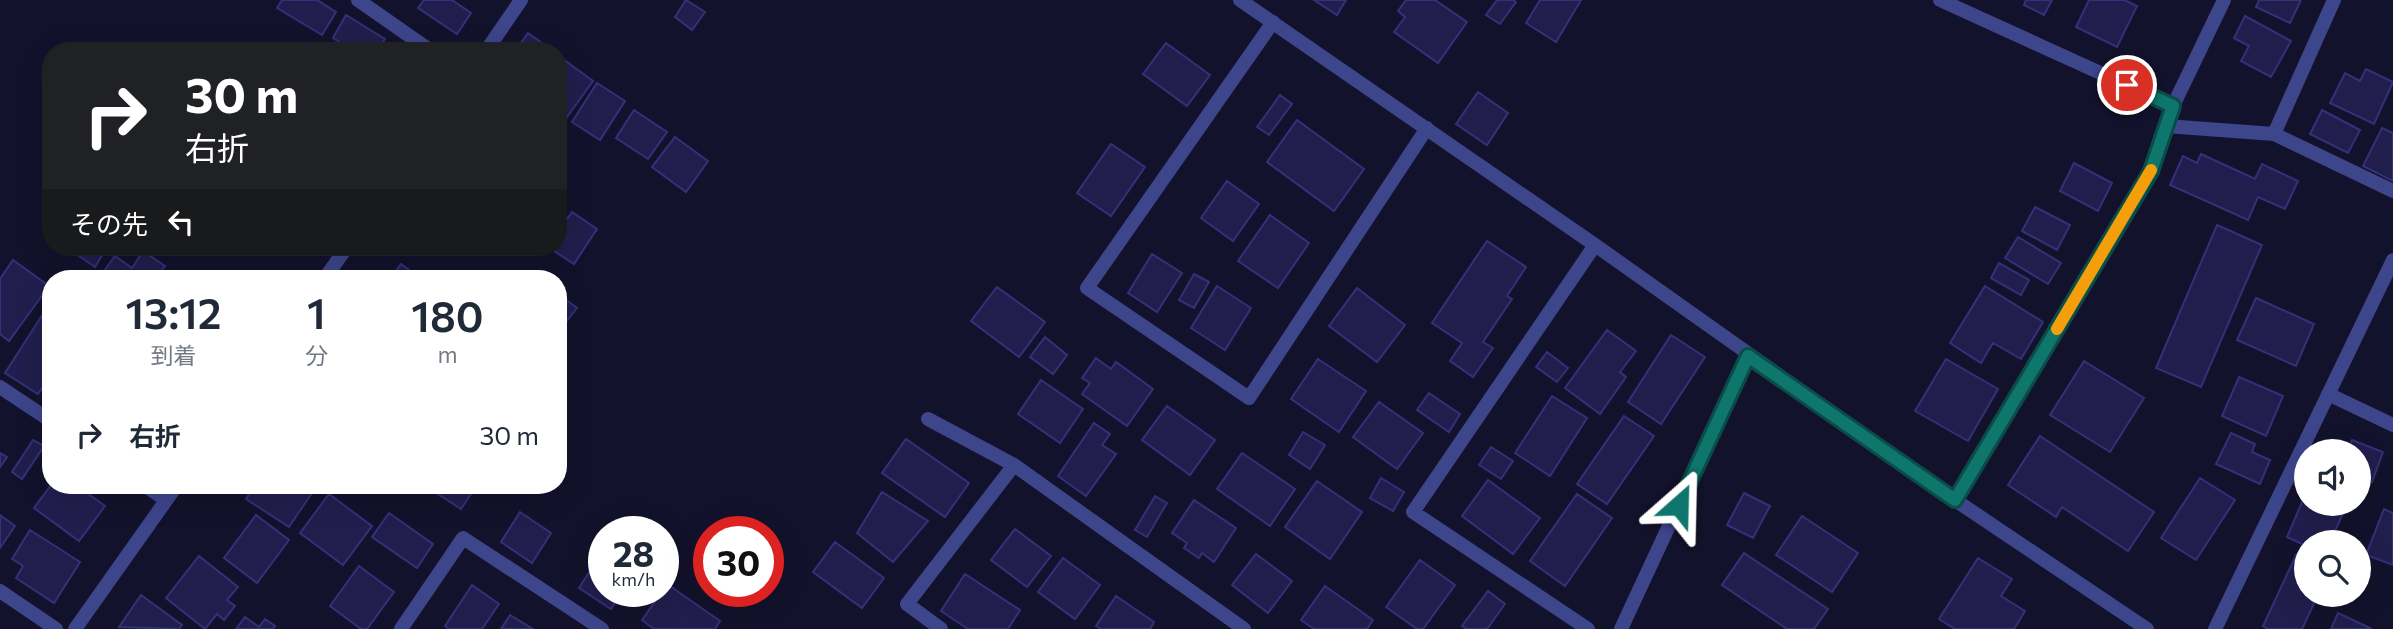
<!DOCTYPE html>
<html lang="ja">
<meta charset="utf-8">
<style>
body{margin:0;font-family:Commissioner,"Noto Sans JP",sans-serif;background:#f6f6f7;color:#1f2937;height:100vh;display:flex;flex-direction:column;font-size:26px;white-space:nowrap}
*{box-sizing:border-box;margin:0}
p{font-size:23px;color:#747a83}
.icon{flex:none;width:38px;height:38px;fill:none;stroke:currentColor;stroke-width:2;stroke-linecap:round;stroke-linejoin:round}
.map{position:relative;flex:1;overflow:hidden}
.details{position:absolute;left:42px;top:270px;width:525px;height:224px;display:flex;flex-direction:column;background:#fff;border-radius:28px;box-shadow:0 7px 28px #0002}
.details>*{flex:none}
.top-card{position:absolute;left:42px;top:42px;width:525px;height:214px;border-radius:28px;box-shadow:0 7px 28px #0002;background:#202124;color:#fff;overflow:hidden}
.tools{position:absolute;left:2294px;top:439px;display:grid;gap:14px}
.tools a{display:grid;place-items:center;width:77px;height:77px;border-radius:50%;background:#fff;box-shadow:0 7px 28px #0002;font-size:35px}
.speed{position:absolute;left:588px;top:516px;display:flex;gap:14px;font-size:35px;font-weight:700;text-align:center}
.speed>*{display:grid;place-content:center;width:91px;height:91px;border-radius:50%;background:#fff;box-shadow:0 7px 28px #0002;line-height:1}
.speed small{font-size:18px;font-weight:400}
.speed .limit{border:10px solid #d22;background:#fff;color:#111}
.pin{position:absolute;display:grid;place-items:center;width:60px;height:60px;color:#fff;margin:-30px;border:4px solid #fff;border-radius:50%;box-shadow:0 2px 7px #0007}
.me{position:absolute;width:77px;margin:-38px;rotate:25deg;stroke-linejoin:round;filter:drop-shadow(0 0 5px #0008)}
.turn{display:flex;align-items:center;gap:24px;height:147px;padding:0 28px;font-size:32px}
.turn .icon{width:91px;height:91px;stroke-width:2.5}
.turn b{display:block;font-size:49px;line-height:60px}
.then{display:flex;align-items:center;height:66px;padding:0 28px;background:#0003;gap:14px;font-size:26px}
.eta{display:flex;justify-content:space-evenly;align-items:center;height:119px;text-align:center}
.eta b{font-size:42px;font-weight:600;line-height:49px}
ul{padding:0;list-style:none}
li{display:flex;align-items:center;gap:21px;height:91px;padding:0 28px}
li div{flex:1}
li b{display:block;font-size:26px}
li em{font-style:normal}
.map>svg:first-child{display:block}
.building{fill:#211e4d;stroke:#343079;stroke-width:2}
.lines{fill:none;stroke-linecap:round;stroke-linejoin:round}
.lane{stroke:#3d458b;stroke-width:14}
.street{stroke:#3d458b;stroke-width:14}
.route-casing{stroke:#0a4d48;stroke-width:18}
.route{stroke:#0f766e;stroke-width:12}
.slow{stroke:#f59e0b;stroke-width:12}
</style>
<div class="map">
<svg width="2393" height="629" viewBox="0 0 2393 629">
<rect width="100%" height="100%" fill="#13122c"/>
<path class="building" d="M282,0H317L336,12L322,35L277,8Z
M424,0H452L471,13L457,34L418,8Z
M686,0L705,12L692,30L675,17Z
M1314,0H1346L1337,15Z
M1406,0H1435L1467,22L1438,63L1394,32L1405,17L1398,11Z
M1497,0H1513L1516,2L1500,24L1486,15Z
M1540,0H1581L1556,42L1526,23Z
M2026,0H2052L2044,15L2024,5Z
M2089,0H2124L2137,6L2117,47L2076,27Z
M2259,0H2301L2290,23L2256,7Z
M346,15L385,39L377,51H354L333,38Z
M2245,16L2291,41L2271,77L2241,61L2249,46L2234,38Z
M528,33L553,51H515Z
M1166,43L1210,75L1187,106L1143,74Z
M563,59L593,81L567,117L558,110V66Z
M2366,69L2393,82L2374,124L2330,103L2345,73L2360,81Z
M597,83L625,101L600,140L572,122Z
M1478,92L1508,113L1487,145L1456,124Z
M1280,95L1292,104L1269,135L1257,127Z
M634,110L667,132L648,159L616,138Z
M2322,110L2360,130L2348,153L2310,134Z
M1297,120L1364,169L1334,211L1267,162Z
M2382,128L2393,133V181L2363,166Z
M675,137L708,161L686,192L652,167Z
M1111,144L1145,167L1111,216L1077,193Z
M2201,154L2255,179L2262,164L2298,181L2285,209L2258,197L2248,220L2170,185L2183,156L2197,163Z
M2074,163L2112,183L2098,211L2060,191Z
M1227,181L1259,204L1233,241L1201,218Z
M558,201L565,206L558,217Z
M2035,207L2070,225L2057,250L2022,231Z
M572,212L597,229L574,264L548,247H558V232Z
M1270,215L1309,243L1278,288L1238,261Z
M2217,225L2262,245L2201,387L2156,368Z
M2018,237L2061,263L2048,284L2005,258Z
M1487,241L1526,267L1507,296L1512,299L1483,342L1493,348L1473,377L1450,361L1462,343L1432,323Z
M84,247H107L95,267L79,256Z
M143,251L165,266L156,278H99L115,256L132,268Z
M1152,254L1182,273L1157,312L1128,293Z
M13,260L49,286L9,341L0,334V279Z
M1999,263L2029,280L2021,295L1991,278Z
M401,264L420,278H391Z
M1194,274L1209,282L1194,308L1179,300Z
M1217,286L1251,308L1225,350L1191,328Z
M1985,286L2043,322L2021,359L1993,343L1981,363L1950,343Z
M997,287L1045,322L1019,357L971,321Z
M1357,288L1405,325L1377,362L1329,326Z
M558,294L577,308L558,332Z
M2256,298L2314,324L2296,366L2237,340Z
M50,303L51,374L38,394L5,373Z
M1607,330L1636,351L1620,372L1626,377L1600,414L1565,388Z
M1671,335L1705,357L1661,424L1628,402Z
M1045,337L1067,355L1053,374L1030,357Z
M1547,352L1568,368L1557,382L1536,367Z
M1096,358L1111,369L1116,362L1153,389L1127,426L1082,394L1090,383L1082,378Z
M1318,359L1366,391L1339,432L1291,399Z
M1946,359L1998,389L1968,441L1915,411Z
M2084,361L2144,398L2110,452L2050,415Z
M2239,377L2283,396L2266,436L2222,416Z
M1041,380L1083,409L1060,443L1018,414Z
M1429,393L1460,414L1449,432L1417,410Z
M1552,396L1587,418L1550,476L1515,453Z
M1379,402L1423,433L1397,469L1353,437Z
M1167,406L1215,440L1190,475L1142,440Z
M1624,416L1654,436L1607,504L1577,484Z
M1094,423L1110,434L1102,445L1116,454L1086,496L1058,476Z
M1303,432L1325,445L1310,469L1289,455Z
M2231,433L2255,444L2252,452L2270,460L2260,484L2216,464Z
M2040,436L2154,512L2128,551L2062,507L2056,517L2008,485Z
M906,439L969,483L945,517L882,473Z
M33,440L44,446L22,479L12,472Z
M2352,440L2383,452L2372,482L2359,477V452H2347Z
M1491,447L1513,461L1501,479L1479,465Z
M0,453L7,457L0,467Z
M1242,453L1295,489L1270,526L1217,489Z
M1381,478L1404,492L1393,511L1370,498Z
M2200,478L2235,500L2196,560L2161,538Z
M1488,480L1540,518L1513,554L1462,516Z
M1317,481L1362,512L1330,559L1285,527Z
M51,485H76L105,506L79,541L34,508Z
M255,485H306L314,490L289,527L246,499Z
M424,485H477L461,509Z
M882,492L928,521L893,562L857,533Z
M1744,493L1770,506L1753,538L1727,525Z
M2306,493V504H2338L2346,507L2330,542H2306V546L2287,537Z
M329,494L372,526L343,565L300,533Z
M1577,494L1612,518L1565,586L1530,561Z
M1155,496L1167,503L1147,537L1135,530Z
M1194,500L1236,528L1214,562L1202,553L1199,558L1184,548L1187,543L1172,533Z
M2384,509L2393,513V565L2366,555Z
M520,512L551,533L532,563L501,542Z
M389,513L433,544L417,568L372,537Z
M0,515L15,526L0,548Z
M256,515L289,540L257,583L224,558Z
M1802,516L1858,553L1832,592L1776,555Z
M1015,529L1051,556L1027,587L991,560Z
M30,530L80,562L54,603L16,578L23,566L12,559Z
M835,542L884,578L862,608L813,572Z
M602,552L604,592H622L611,609L579,588Z
M1744,553L1828,609L1814,629H1787L1722,585Z
M1256,554L1292,581L1268,613L1232,585Z
M2296,555L2306,560V595H2318L2302,629H2268L2263,626Z
M199,556L238,587L227,600L235,606L224,620L217,614L205,629L166,598Z
M1063,558L1100,585L1075,619L1038,592Z
M1978,558L2012,579L2001,596L2025,611L2014,629H1955L1939,619Z
M1420,560L1455,585L1423,629H1417L1386,607Z
M359,566L394,592L367,629H361L330,606Z
M965,574L1020,610L1008,629H968L941,611Z
M667,584L720,621L715,629H654L642,620Z
M472,585L499,604L482,629H449L445,626Z
M1325,586L1373,620L1367,629H1314L1301,620Z
M1488,591L1505,604L1487,629H1467L1462,626Z
M141,595L182,625L179,629L119,627Z
M1116,596L1154,622L1150,629H1101L1096,626Z
M2338,613L2372,629H2331Z
M510,615L533,629H501Z
M245,617L259,627L265,619L275,626L273,629H236Z"/>
<g class="lines">
<path class="lane" d="M358,0L431,51"/>
<path class="street" d="M1240,0L1595,245L1955,500L2147,629
M1940,0L2173,106
M2334,0L2274,134L2393,191
M1273,22L1087,288L1249,398L1427,128
M486,51L521,0
M2166,126L2274,134
M325,278L347,247
M0,387L51,421
M2328,394L2393,425
M928,419L1014,465L1244,629
M144,485L166,500
M1955,500L2151,171L2173,106L2224,0
M0,591L56,629
M75,629L177,485
M401,629L463,538L602,629
M941,629L907,604L1014,465
M1588,629L1413,512L1595,245
M1621,629L1748,356
M2215,629L2393,260"/>
</g>
<g class="lines">
<defs>
<path id="route" d="M1679,505L1748,356L1955,500L2151,171L2173,106L2127,85"/>
</defs>
<use href="#route" class="route-casing"/>
<use href="#route" class="route"/>
<path class="slow" d="M2057,329L2151,170"/>
</g>
</svg>
<div class="tools">
<a><svg class="icon" aria-label="sound" viewBox="0 0 24 24"><path d="M4 9h4l5-4v14l-5-4H4zM17 9q2 3 0 6"/></svg></a>
<a><svg class="icon" aria-label="search" viewBox="0 0 24 24"><circle cx="10" cy="10" r="6"/><path d="M15 15l6 6"/></svg></a>
</div>
<div class="speed"><div>28<small>km/h</small></div><div class="limit">30</div></div>
<div class="pin" style="left:2127px;top:85px;background:#d93025"><svg class="icon" aria-label="arrive" viewBox="0 0 24 24"><path d="M6 21V4h12l-3 4 3 4H6"/></svg></div>
<svg class="me" style="left:1679px;top:505px" viewBox="-20 -20 40 40"><path d="M0-17L14 15 0 8-14 15z" fill="#0f766e" stroke="#fff" stroke-width="4"/></svg>
<div class="top-card">
<div class="turn"><svg class="icon" aria-label="right" viewBox="0 0 24 24"><path d="M7 20v-9h11M14 6l5 5-5 5"/></svg><div><b>30 m</b>右折</div></div>
<div class="then">その先<svg class="icon" aria-label="left" viewBox="0 0 24 24"><path d="M17 20v-9H6M10 6l-5 5 5 5"/></svg></div>
</div>
<section class="details">
<div class="eta">
<div><b>13:12</b><p>到着</p></div>
<div><b>1</b><p>分</p></div>
<div><b>180</b><p>m</p></div>
</div>
<ul>
<li><svg class="icon" aria-label="right" viewBox="0 0 24 24"><path d="M7 20v-9h11M14 6l5 5-5 5"/></svg><div><b>右折</b></div><em>30 m</em></li>
</ul>
</section>
</div>
